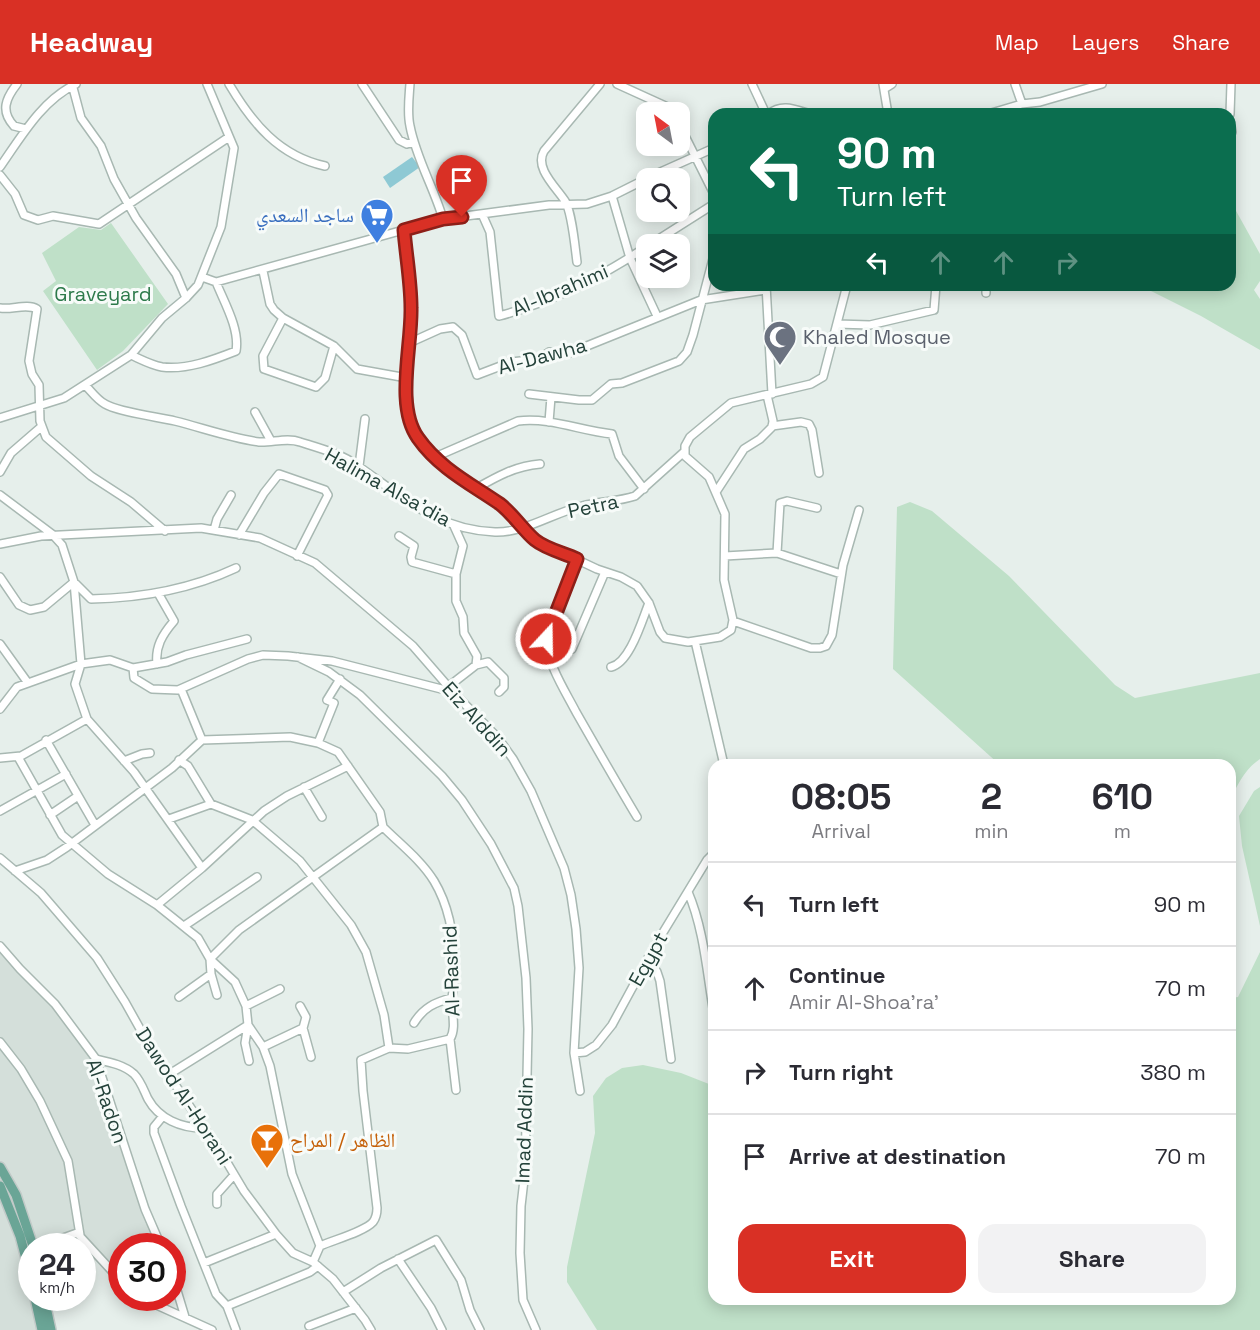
<!DOCTYPE html>
<meta charset="utf-8">
<style>
body{margin:0;font-family:"Space Grotesk","Noto Naskh Arabic",sans-serif;background:#f2f2f3;color:#2b2b33;height:100vh;display:flex;flex-direction:column;font-size:22px;white-space:nowrap}
*{box-sizing:border-box;margin:0}
p{font-size:20px;color:#7c7c81}
.icon{flex:none;width:33px;height:33px;fill:none;stroke:currentColor;stroke-width:2;stroke-linecap:round;stroke-linejoin:round}
.map{position:relative;flex:1;overflow:hidden}
.side{position:absolute;left:708px;top:675px;width:528px;height:546px;display:flex;flex-direction:column;background:#fff;border-radius:18px;box-shadow:0 3px 15px #0003}
.side>*{flex:none}
.top-card{position:absolute;left:708px;top:24px;width:528px;height:183px;border-radius:18px;box-shadow:0 3px 15px #0003;background:#0b6e4f;color:#fff;overflow:hidden}
.needle{width:39px;rotate:328deg}
.controls{position:absolute;left:636px;top:18px;display:grid;gap:12px}
.controls a{display:grid;place-items:center;width:54px;height:54px;border-radius:12px;background:#fff;box-shadow:0 3px 15px #0003;font-size:30px}
.speed{position:absolute;left:18px;top:1149px;display:flex;gap:12px;font-size:30px;font-weight:700;text-align:center}
.speed>*{display:grid;place-content:center;width:78px;height:78px;border-radius:50%;background:#fff;box-shadow:0 3px 15px #0003;line-height:1}
.speed small{font-size:15px;font-weight:400}
.speed .limit{border:9px solid #d22;background:#fff;color:#111}
.pin{position:absolute;display:grid;place-items:center;width:51px;height:51px;color:#fff;margin:-62px -26px;border-radius:50% 50% 50% 0;rotate:-45deg;box-shadow:0 0 6px #0007}
.pin .icon{rotate:45deg}
.me{position:absolute;width:66px;margin:-33px;rotate:21deg;stroke-linejoin:round;filter:drop-shadow(0 0 4px #0008)}
.turn{display:flex;align-items:center;gap:21px;height:126px;padding:0 30px;font-size:27px}
.turn .icon{width:78px;height:78px;stroke-width:2.5}
.turn b{display:block;font-size:42px;line-height:51px}
.lanes{display:flex;align-items:center;height:57px;padding:0 30px;background:#0003;justify-content:center;gap:30px;direction:ltr}
.lanes .off{opacity:.35}
.eta{display:flex;justify-content:space-evenly;align-items:center;height:102px;text-align:center}
.eta b{font-size:36px;font-weight:700;line-height:42px}
.action{display:flex;gap:12px;margin-top:auto;padding:12px 30px}
.action a{flex:1;height:69px;border-radius:18px;background:#d93025;color:#fff;font-size:24px;font-weight:700;line-height:69px;text-align:center}
.action a+a{background:#f2f2f3;color:#2b2b33}
ul{padding:0;list-style:none}
li{display:flex;align-items:center;gap:18px;height:84px;padding:0 30px;border-top:2px solid #e1e1e2}
li div{flex:1}
li b{display:block;font-size:22px}
li em{font-style:normal}
header{display:flex;align-items:center;gap:36px;box-sizing:border-box;height:84px;padding:0 30px;background:#d93025;color:#fff}
header strong{font-size:28px}
nav{display:flex;gap:33px;margin-inline-start:auto;font-size:21px}
.map>svg:first-child{display:block}
.built{fill:#d4dfda}
.green{fill:#bfe0c8}
.water{fill:#8ec9d4}
.lines{fill:none;stroke-linecap:round;stroke-linejoin:round}
.minor-casing{stroke:#a8b8b2;stroke-width:10}
.major-casing{stroke:#c2cac8;stroke-width:12}
.minor{stroke:#fff;stroke-width:7}
.major{stroke:#6aa596;stroke-width:9}
.route-casing{stroke:#8d1f18;stroke-width:15}
.route{stroke:#d93025;stroke-width:10}
.labels{text-anchor:middle;stroke-width:6;stroke-linejoin:round;paint-order:stroke}
.shop-label{font-size:20px;fill:#366cbe;stroke:#f7fbf9;text-anchor:end}
.street-label{font-size:20px;fill:#24423a;stroke:#f7fbf9}
.park-label{font-size:20px;fill:#2d7a4b;stroke:#f7fbf9}
.worship-label{font-size:20px;fill:#5b616d;stroke:#f7fbf9;text-anchor:start}
.food-label{font-size:20px;fill:#c56008;stroke:#f7fbf9;text-anchor:start}
</style>
<header>
<strong>Headway</strong>
<nav><a>Map</a><a>Layers</a><a>Share</a></nav>
</header>
<div class="map">
<svg width="1260" height="1246" viewBox="0 0 1260 1246">
<rect width="100%" height="100%" fill="#e6efeb"/>
<path class="built" d="M0,865L56,922L95,974L160,1162H122L121,1197L80,1156L59,1162H41L0,1082Z
M0,1111L21,1168L39,1246H0Z"/>
<path class="green" d="M1230,116L1260,170V197L1254,206L1260,215V266L1201,232L1139,201H1230Z
M111,139L168,220L123,267L97,286L43,207L56,197L42,169L79,143L101,146Z
M910,418L932,427L1009,492L1115,601L1135,614L1260,589V675C1245,685 1238,700 1230,716V681H1000L893,585L897,423Z
M1260,703V842L1242,762L1239,732L1254,707Z
M1260,868V1246H597L567,1198V1183L595,1049L593,1012L606,994L622,984L643,981L681,989L714,1002V1215H1230V914L1238,913Z"/>
<path class="water" d="M412,73L420,83L390,104L383,93Z"/>
<g class="lines">
<defs>
<path id="minor" d="M17,0C6,14 0,27 14,42L26,45
M72,0L81,34L101,62L114,95L136,134L176,190L186,214
M229,0C252,39 279,72 325,82
M362,0L399,56L407,60L414,58
M410,0C409,14 407,29 410,42C416,74 434,104 443,135
M617,0L672,25L673,28
M752,0L766,30
M883,0L888,30
M1015,0L1022,20
M884,5L892,0
M769,30C782,19 796,26 810,30
M988,30L1022,20L1040,18L1102,0
M1230,30L1231,0
M1230,37L1232,48L1230,53
M680,42L714,110
M0,83C21,53 42,16 76,0
M0,91L15,110L24,131L38,136L53,132L99,140L229,53
M647,94L714,64
M612,112L630,174L657,232
M482,130L490,148L499,232C552,218 601,193 646,163
M404,146L411,223L407,294L408,330L411,342L426,364L464,398L501,421L535,456L597,485L621,493L637,502L649,519L660,548L665,554L688,558L720,553L731,546L733,536L724,496L725,430L709,393L685,372V362L690,353L731,319L811,300L823,293L847,201
M651,160L714,120
M577,178C575,163 572,128 565,117C556,103 534,84 544,67L600,0
M263,187L270,220L274,226L283,234L334,262L357,285L407,294
M202,193L216,198L443,135L549,121L587,120L612,112L646,95
M766,201L772,310
M986,201V209
M0,224C12,226 27,219 37,225L29,277L32,290L39,301L40,337L46,353L91,392L131,418L165,447
M283,234L263,272L264,285L316,303L325,294L334,262
M837,240L870,241L934,226L936,201
M409,259L440,245L453,243L462,251L477,291L511,278L539,275L549,268L567,270L701,216L766,206
M131,271C140,275 151,281 162,283C187,286 213,276 236,267C240,245 224,218 216,198
M85,301C91,307 97,316 105,320C118,328 158,333 175,337C203,344 230,354 259,358C272,359 287,353 300,358C319,364 342,370 358,382C403,413 437,446 495,448C524,449 553,429 582,422C599,417 617,418 635,412L684,368
M529,310L579,316H592L611,300L622,299L679,277L687,268L693,251L714,171
M255,328L271,357
M0,334L64,314L131,271L162,234L186,214L198,201L221,143L234,64L207,0
M549,338L551,313
M772,342L801,338L809,340L812,346L819,389
M435,373L518,337C550,333 581,347 612,350L619,372L644,405
M359,382L365,335
M0,388L11,369L41,343
M475,405C496,393 515,382 540,380
M716,408L744,365L760,355L772,343L773,337L767,311
M0,411L52,450L62,461L74,498L81,580L75,600L87,635L134,688L202,784
M214,446L217,435L231,411
M239,451L264,409L279,390L325,406L328,411L297,472
M399,452L414,462L411,473L412,478L456,490
M0,460L41,452L201,444L260,454L315,479L413,562L453,608L498,654L513,675L531,707L564,784L571,811L576,845L579,884L574,969L580,1007
M777,469L780,419L787,417L817,424
M725,472L777,469L841,490
M577,475L546,555C548,581 564,605 576,628C596,663 616,698 637,733
M0,493L19,521L30,526L44,523L74,498L91,515C142,514 191,505 236,484
M733,537L811,564H820L826,562L832,551L843,481L859,426
M695,557L724,681
M0,560L28,599
M572,565L605,488
M298,573L329,588L360,611L442,692L462,716L491,760L514,804L518,822L526,894L528,945L525,1087L521,1122L520,1169L523,1216L536,1246
M157,580C155,563 162,551 174,537L158,509
M476,581L488,578L504,594V603L499,608
M611,583C630,579 642,536 649,519
M133,584L167,578L186,571L247,555
M0,625L17,603L81,580L110,576L133,584L134,594L152,605L178,606L248,575L263,571L288,572L332,577L453,608V599L476,581L477,572L464,549L463,533L456,517V490L463,462L454,442
M46,656L95,741
M202,656L290,653L318,659L338,668L380,728L383,743
M318,659L334,619L327,616L340,595
M18,673L62,751L108,790L157,821L198,854L210,875L235,898L246,922L248,941L263,963L270,982L292,1090L320,1162L313,1178
M0,674L21,672L87,635
M179,676L188,682L211,720L252,736L300,777L351,841L366,868L384,931L389,964L361,976L363,1007L377,1124C377,1129 376,1134 373,1138C364,1148 333,1156 320,1162
M124,677L142,670L150,669
M304,703L322,733
M0,727L66,690
M50,731L78,712
M169,735L211,720
M383,743C400,760 421,776 434,797C452,827 456,866 454,901C454,905 452,910 452,914C451,927 457,944 450,955L408,965L389,964
M0,774L41,809L97,874L125,918L153,968L222,1070L244,1107L276,1150L293,1169L313,1178L333,1195L365,1236L371,1246
M15,787L47,776L67,763L172,684L202,656L181,605
M688,808C704,845 707,890 714,930
M157,821L202,784L264,727L287,712L348,682
M184,842L257,793
M0,862L20,885L55,920L96,975L145,1125L161,1162
M648,874L657,888L660,897L671,975
M211,890L217,911
M179,913L211,890L210,875L239,846L383,743
M246,922L280,905
M300,922L306,933L303,944
M414,939C423,924 435,918 452,914
M248,941L245,959L249,977
M450,955L456,1006
M0,958L21,985L40,1017L68,1077L80,1151
M263,963L303,944L311,973
M574,969L585,968L596,961L612,941L656,860L707,776L714,769
M96,975C109,978 124,981 134,990C141,997 144,1007 148,1015C159,1035 181,1044 203,1044
M168,991L248,941
M163,1032L154,1043V1049L181,1122L216,1210L227,1222L236,1246
M217,1120V1110L234,1091
M41,1162L77,1149L122,1198
M398,1175L431,1224L442,1246
M204,1179L276,1150
M172,1190L185,1233
M343,1208L381,1184L436,1156L461,1196L470,1226L480,1246
M141,1214L212,1246
M227,1222L310,1188L318,1182
M309,1242L356,1224"/>
<path id="major" d="M0,1083L16,1111L33,1162
M0,1102L20,1152L32,1197
M35,1214L42,1246
M44,1214L51,1246"/>
</defs>
<use href="#minor" class="minor-casing"/>
<use href="#major" class="major-casing"/>
<use href="#minor" class="minor"/>
<use href="#major" class="major"/>
</g>
<g class="lines">
<defs>
<path id="route" d="M462,133L443,135L404,146C406,171 411,198 411,224C412,262 395,322 418,354C439,384 471,400 500,420C513,430 524,447 535,456C546,465 564,469 577,475L546,555"/>
</defs>
<use href="#route" class="route-casing"/>
<use href="#route" class="route"/>
</g>
<defs>
<symbol id="supermarket-pin" viewBox="-11 -11 22 30"><path d="M0 17L-7.5 6A9.5 9.5 0 1 1 7.5 6Z" fill="#3f7fe0" stroke="#f7fbf9"/><path d="M-6-5.5h2.5l.6 2H6L4.5 2H-2.5L-4.4-4H-6ZM-1.5 3.2a1.3 1.3 0 1 0 .1 0ZM3 3.2a1.3 1.3 0 1 0 .1 0Z" fill="#fff"/></symbol>
<symbol id="mosque-pin" viewBox="-11 -11 22 30"><path d="M0 17L-7.5 6A9.5 9.5 0 1 1 7.5 6Z" fill="#6b7280" stroke="#f7fbf9"/><path d="M3.5-4.9A6 6 0 1 0 3.5 4.9A5 5 0 1 1 3.5-4.9Z" fill="#fff"/></symbol>
<symbol id="bar-pin" viewBox="-11 -11 22 30"><path d="M0 17L-7.5 6A9.5 9.5 0 1 1 7.5 6Z" fill="#e8710a" stroke="#f7fbf9"/><path d="M-6-5H6L.8 .8V4.5H3.5V6h-7V4.5H-.8V.8Z" fill="#fff"/></symbol>
</defs>
<g fill-rule="evenodd">
<use href="#supermarket-pin" x="358" y="112" width="38" height="52"/>
<use href="#mosque-pin" x="761" y="234" width="38" height="52"/>
<use href="#bar-pin" x="248" y="1037" width="38" height="52"/>
</g>
<g class="labels">
<g class="shop-label">
<text x="354" y="138">ساجد السعدي</text>
</g>
<g class="street-label">
<text transform="translate(560 206) rotate(-23)" y="7">Al-Ibrahimi</text>
<text transform="translate(542 272) rotate(-15)" y="7">Al-Dawha</text>
<text transform="translate(388 403) rotate(29)" y="7">Halima Alsa'dia</text>
<text transform="translate(593 422) rotate(-12)" y="7">Petra</text>
<text transform="translate(477 635) rotate(48)" y="7">Eiz Alddin</text>
<text transform="translate(648 875) rotate(-61)" y="7">Egypt</text>
<text transform="translate(451 887) rotate(-92)" y="7">Al-Rashid</text>
<text transform="translate(184 1012) rotate(57)" y="7">Dawod Al-Horani</text>
<text transform="translate(107 1017) rotate(71)" y="7">Al-Radon</text>
<text transform="translate(524 1046) rotate(-88)" y="7">Imad Addin</text>
</g>
<g class="park-label">
<text x="103" y="217">Graveyard</text>
</g>
<g class="worship-label">
<text x="803" y="260">Khaled Mosque</text>
</g>
<g class="food-label">
<text x="290" y="1063">الظاهر / المراح</text>
</g>
</g>
</svg>
<div class="controls">
<a><svg class="needle" viewBox="-14 -14 28 28"><path d="M0-13l5 13h-10z" fill="#e53935"/><path d="M0 13l5-13h-10z" fill="#7c7c81"/></svg></a>
<a><svg class="icon" aria-label="search" viewBox="0 0 24 24"><circle cx="10" cy="10" r="6"/><path d="M15 15l6 6"/></svg></a>
<a><svg class="icon" aria-label="layers" viewBox="0 0 24 24"><path d="M12 4l9 5-9 5-9-5zM3 14l9 5 9-5"/></svg></a>
</div>
<div class="speed"><div>24<small>km/h</small></div><div class="limit">30</div></div>
<div class="pin" style="left:462px;top:133px;background:#d93025"><svg class="icon" aria-label="arrive" viewBox="0 0 24 24"><path d="M6 21V4h12l-3 4 3 4H6"/></svg></div>
<svg class="me" style="left:546px;top:555px" viewBox="-20 -20 40 40"><circle r="17" fill="#d93025" stroke="#fff" stroke-width="3"/><path d="M0-11L8 9 0 5-8 9z" fill="#fff"/></svg>
<div class="top-card">
<div class="turn"><svg class="icon" aria-label="left" viewBox="0 0 24 24"><path d="M17 20v-9H6M10 6l-5 5 5 5"/></svg><div><b>90 m</b>Turn left</div></div>
<div class="lanes"><svg class="icon" aria-label="left" viewBox="0 0 24 24"><path d="M17 20v-9H6M10 6l-5 5 5 5"/></svg><svg class="icon off" aria-label="ahead" viewBox="0 0 24 24"><path d="M12 20V5M6 11l6-6 6 6"/></svg><svg class="icon off" aria-label="ahead" viewBox="0 0 24 24"><path d="M12 20V5M6 11l6-6 6 6"/></svg><svg class="icon off" aria-label="right" viewBox="0 0 24 24"><path d="M7 20v-9h11M14 6l5 5-5 5"/></svg></div>
</div>
<section class="side">
<div class="eta">
<div><b>08:05</b><p>Arrival</p></div>
<div><b>2</b><p>min</p></div>
<div><b>610</b><p>m</p></div>
</div>
<ul>
<li><svg class="icon" aria-label="left" viewBox="0 0 24 24"><path d="M17 20v-9H6M10 6l-5 5 5 5"/></svg><div><b>Turn left</b></div><em>90 m</em></li>
<li><svg class="icon" aria-label="ahead" viewBox="0 0 24 24"><path d="M12 20V5M6 11l6-6 6 6"/></svg><div><b>Continue</b><p>Amir Al-Shoa'ra'</p></div><em>70 m</em></li>
<li><svg class="icon" aria-label="right" viewBox="0 0 24 24"><path d="M7 20v-9h11M14 6l5 5-5 5"/></svg><div><b>Turn right</b></div><em>380 m</em></li>
<li><svg class="icon" aria-label="arrive" viewBox="0 0 24 24"><path d="M6 21V4h12l-3 4 3 4H6"/></svg><div><b>Arrive at destination</b></div><em>70 m</em></li>
</ul>
<div class="action"><a>Exit</a><a>Share</a></div>
</section>
</div>
